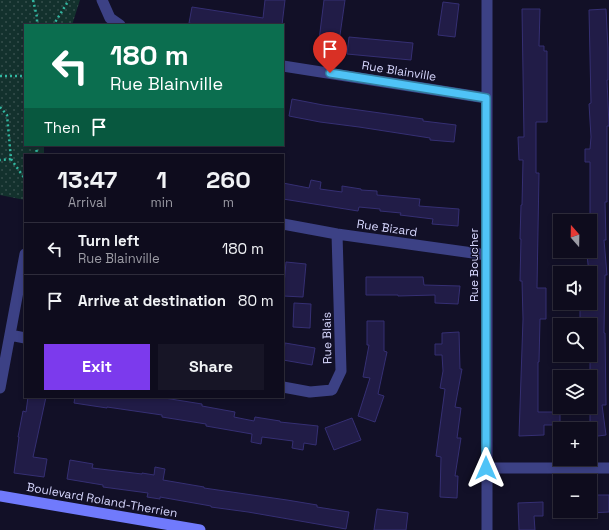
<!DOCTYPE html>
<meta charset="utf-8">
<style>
body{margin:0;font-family:"Space Grotesk",sans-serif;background:#171526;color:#f1f3f6;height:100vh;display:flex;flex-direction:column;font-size:15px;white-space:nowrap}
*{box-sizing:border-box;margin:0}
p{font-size:13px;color:#9b9ba4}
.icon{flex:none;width:22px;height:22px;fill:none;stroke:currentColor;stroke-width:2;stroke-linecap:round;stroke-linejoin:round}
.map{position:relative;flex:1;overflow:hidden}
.sheet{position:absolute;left:24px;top:154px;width:260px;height:244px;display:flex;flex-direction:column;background:#0e0c1d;border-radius:0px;box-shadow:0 2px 6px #0003,0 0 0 1px #2e2c3b}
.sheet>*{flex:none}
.guide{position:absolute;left:24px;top:24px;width:260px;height:122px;border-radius:0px;box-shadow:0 2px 6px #0003,0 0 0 1px #2e2c3b;background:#0b6e4f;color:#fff;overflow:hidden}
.needle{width:26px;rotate:340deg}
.fabs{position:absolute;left:553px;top:214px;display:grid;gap:8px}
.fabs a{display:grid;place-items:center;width:44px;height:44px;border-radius:0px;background:#0e0c1d;box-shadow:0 2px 6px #0003,0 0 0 1px #2e2c3b;font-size:20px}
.pin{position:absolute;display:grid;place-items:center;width:34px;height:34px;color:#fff;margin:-41px -17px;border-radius:50% 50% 50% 0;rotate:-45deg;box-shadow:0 0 4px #0007}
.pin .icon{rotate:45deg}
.me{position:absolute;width:44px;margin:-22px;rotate:0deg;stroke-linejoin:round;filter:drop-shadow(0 0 3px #0008)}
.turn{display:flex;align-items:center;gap:14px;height:84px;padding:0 20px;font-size:18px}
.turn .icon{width:52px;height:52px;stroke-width:2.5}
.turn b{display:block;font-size:28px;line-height:34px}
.then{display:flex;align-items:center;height:38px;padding:0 20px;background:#0003;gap:8px;font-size:15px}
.eta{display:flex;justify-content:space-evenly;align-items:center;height:68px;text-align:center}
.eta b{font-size:24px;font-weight:600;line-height:28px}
.button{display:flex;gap:8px;margin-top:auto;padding:8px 20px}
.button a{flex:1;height:46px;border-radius:0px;background:#7c3aed;color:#fff;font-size:16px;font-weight:600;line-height:46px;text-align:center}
.button a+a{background:#171526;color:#f1f3f6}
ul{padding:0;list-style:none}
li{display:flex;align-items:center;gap:12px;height:52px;padding:0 20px;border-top:1px solid #2e2c3b}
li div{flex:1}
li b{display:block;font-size:15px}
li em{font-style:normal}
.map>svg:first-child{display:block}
.park{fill:url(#park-dots)}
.building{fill:#211c47;stroke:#352f73}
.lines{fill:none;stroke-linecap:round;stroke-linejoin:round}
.path{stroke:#32b7a1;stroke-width:2.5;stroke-dasharray:2 3;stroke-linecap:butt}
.minor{stroke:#3c4185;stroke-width:11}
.secondary{stroke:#707afc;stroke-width:11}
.route-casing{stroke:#337fa1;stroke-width:10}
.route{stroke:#4fc3f7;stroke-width:7}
.labels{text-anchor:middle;stroke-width:3;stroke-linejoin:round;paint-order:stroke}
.street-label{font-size:12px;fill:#d7d7fe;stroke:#121027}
</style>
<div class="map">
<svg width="609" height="530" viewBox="0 0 609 530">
<defs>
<pattern id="park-dots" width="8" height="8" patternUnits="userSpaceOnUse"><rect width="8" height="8" fill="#13312d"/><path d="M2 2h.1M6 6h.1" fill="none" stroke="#354e4c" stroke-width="1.8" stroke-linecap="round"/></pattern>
</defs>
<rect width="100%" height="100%" fill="#121027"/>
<path class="park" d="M0,0H80L72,25H25V145H44V155H25V200L0,195Z"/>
<path class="building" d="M265,0H285L282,25H199L189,23L192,7L263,18Z
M324,0H345L339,42L319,40Z
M443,2L459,4L455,37L438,35Z
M522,9H540L539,46H544V51H547V122H536V173H539L537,288H546V319H540L539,362H538V412H560V425H544V435L519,436L523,319L522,281H520L521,239H520L521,205H522L523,160H519L518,137H524Z
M606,9L608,48V80H607L609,126H607V202H605L606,240H604L607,275H605L604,333H605L606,405H602L606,435L590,437V319H580V303H590V273H589L587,255H590V162H585V149H590L591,137L589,104L591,103L589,10Z
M349,37L413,43L411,60L347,54Z
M292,99L323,105L423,119V121L456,125L454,142L430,140V138L359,127L320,122L289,116Z
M311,180L321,182L320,189L342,192V186L361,189V190L377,191V195L420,199L419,206L459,209L458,226L432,224L433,219L400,215L401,213L380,211V209L359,207L358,211L283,199V183L309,188Z
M286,262L306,264L303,297L283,296Z
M366,277H423L424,285L460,286L458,304L435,303V295L398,296V295H366Z
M294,303L311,304L310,328L293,327Z
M367,321H384V351L387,352L378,394L384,396L375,422L358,416L370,378L363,377L369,345H367Z
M459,332L460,369H462L455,407L461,408L457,438H461L455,476H458L457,498L440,497L441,457L436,456L445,389L440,388L443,371L442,355H435V344H442V333Z
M285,343L315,348L312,365L283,360Z
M28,397H46L33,457L47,459L44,477L14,473L19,437H18L23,411L26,412Z
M75,397H158L202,404V406L235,412L234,417L254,421L255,417L280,421V422L318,426L316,445L304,443L303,450L292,448L293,441L262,437L261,444L251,442L252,434L206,426V424L162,417V415L107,407V408L74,403Z
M352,418L361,440L334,450L325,428Z
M70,460L93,464L92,468L142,474V473L154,475L155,467L165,469L163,480L204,487V488L287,500L317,505V507L349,512L346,529L248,512L211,507V506L160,497V499L147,497L148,493L103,487V485L67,479Z
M590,495H609V512L590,513Z
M543,502V516H534L535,530H519L518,503Z
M377,509L408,513L406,530H374Z"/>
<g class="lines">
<path class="path" d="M33,0L37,17V25
M52,25L54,24L69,0
M0,76H25
M0,107L7,115L11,159L0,160
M36,145L37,155
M11,159L25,179"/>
<path class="minor" d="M102,0L110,18L120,25
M487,0V530
M283,66L486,98
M283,224L337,234L487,255
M10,335L25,338
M283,387L310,392L332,390L341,371L337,234
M0,388L25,254
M486,468H609"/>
<path class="secondary" d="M0,496L200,530"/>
</g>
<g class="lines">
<defs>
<path id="route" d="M330,73L486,98V468"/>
</defs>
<use href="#route" class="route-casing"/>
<use href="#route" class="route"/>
</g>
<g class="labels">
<g class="street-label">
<text transform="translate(399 71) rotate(9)" y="4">Rue Blainville</text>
<text transform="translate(387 228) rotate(8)" y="4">Rue Bizard</text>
<text transform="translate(474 265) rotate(-90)" y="4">Rue Boucher</text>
<text transform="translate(327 338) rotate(-91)" y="4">Rue Blais</text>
<text transform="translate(102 500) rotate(10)" y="4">Boulevard Roland-Therrien</text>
</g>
</g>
</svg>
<div class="fabs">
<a><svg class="needle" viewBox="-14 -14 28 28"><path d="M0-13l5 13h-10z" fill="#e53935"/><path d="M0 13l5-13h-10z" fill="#9b9ba4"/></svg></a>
<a><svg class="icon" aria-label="sound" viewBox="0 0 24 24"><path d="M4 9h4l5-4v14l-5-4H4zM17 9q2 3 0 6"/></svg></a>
<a><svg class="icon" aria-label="search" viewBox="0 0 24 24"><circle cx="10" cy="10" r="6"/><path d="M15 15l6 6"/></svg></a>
<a><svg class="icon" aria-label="layers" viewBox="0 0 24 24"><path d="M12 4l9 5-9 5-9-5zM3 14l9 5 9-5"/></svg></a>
<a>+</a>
<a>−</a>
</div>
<div class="pin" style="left:330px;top:73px;background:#d93025"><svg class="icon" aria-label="arrive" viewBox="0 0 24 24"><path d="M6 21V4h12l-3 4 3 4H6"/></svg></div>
<svg class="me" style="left:486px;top:468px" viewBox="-20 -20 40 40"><path d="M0-17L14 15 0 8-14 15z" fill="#4fc3f7" stroke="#fff" stroke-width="4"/></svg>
<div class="guide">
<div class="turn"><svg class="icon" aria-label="left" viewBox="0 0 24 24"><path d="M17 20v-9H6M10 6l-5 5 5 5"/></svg><div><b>180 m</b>Rue Blainville</div></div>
<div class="then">Then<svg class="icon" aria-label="arrive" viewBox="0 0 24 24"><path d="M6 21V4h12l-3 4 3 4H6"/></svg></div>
</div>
<section class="sheet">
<div class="eta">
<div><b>13:47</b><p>Arrival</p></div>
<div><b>1</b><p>min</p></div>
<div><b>260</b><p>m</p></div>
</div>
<ul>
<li><svg class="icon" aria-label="left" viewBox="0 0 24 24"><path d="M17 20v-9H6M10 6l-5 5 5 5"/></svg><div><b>Turn left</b><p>Rue Blainville</p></div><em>180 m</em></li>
<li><svg class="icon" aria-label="arrive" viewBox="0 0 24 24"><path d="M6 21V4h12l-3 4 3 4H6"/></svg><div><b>Arrive at destination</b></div><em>80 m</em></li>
</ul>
<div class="button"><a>Exit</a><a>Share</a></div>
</section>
</div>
